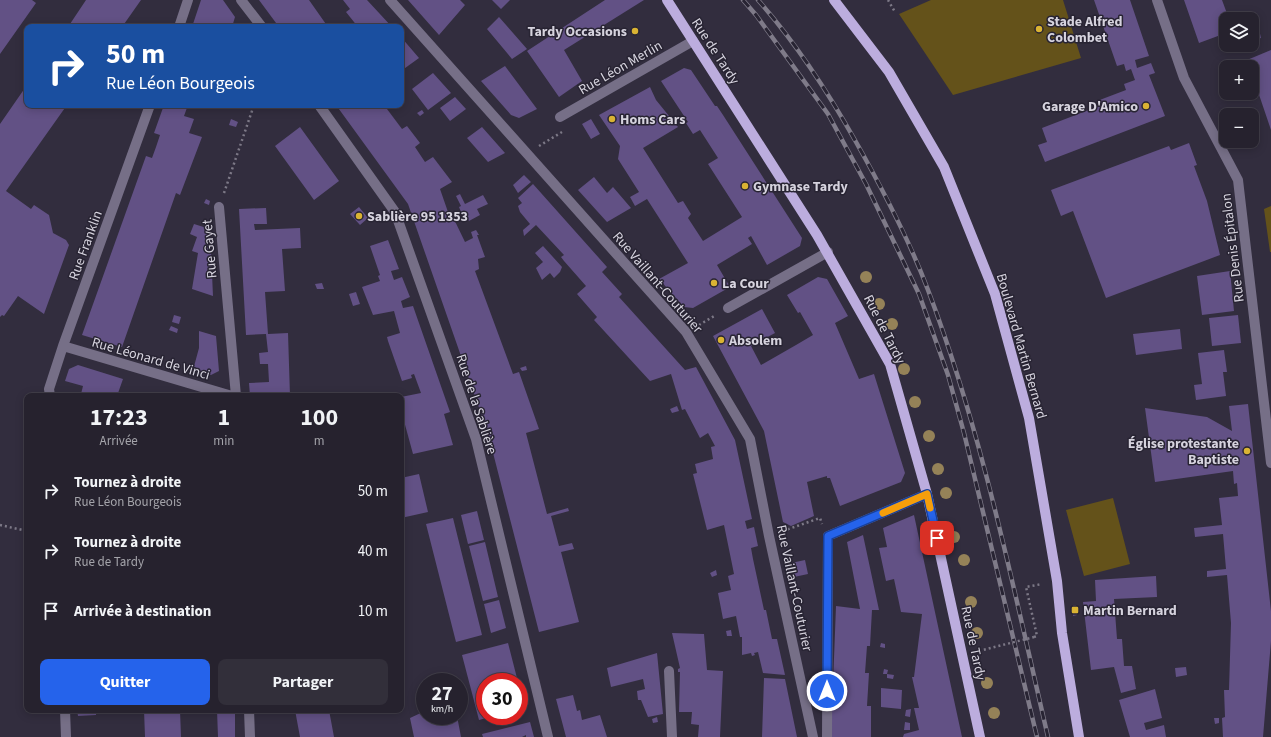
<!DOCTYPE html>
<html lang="fr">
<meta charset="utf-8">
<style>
body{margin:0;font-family:"Source Sans 3",sans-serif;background:#322f3a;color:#f1f3f6;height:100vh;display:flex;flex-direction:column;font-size:15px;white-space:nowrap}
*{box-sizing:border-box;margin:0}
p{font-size:13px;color:#a4a4aa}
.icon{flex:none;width:22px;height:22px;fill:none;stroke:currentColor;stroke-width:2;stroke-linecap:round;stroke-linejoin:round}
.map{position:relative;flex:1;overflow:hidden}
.sheet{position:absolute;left:24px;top:393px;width:380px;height:320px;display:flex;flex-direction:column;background:#26222e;border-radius:8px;box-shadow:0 2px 10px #0003,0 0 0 1px #423f4a}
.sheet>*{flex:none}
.hud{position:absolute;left:24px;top:24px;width:380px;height:84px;border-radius:8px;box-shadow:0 2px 10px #0003,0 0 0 1px #423f4a;background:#1a4fa0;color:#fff;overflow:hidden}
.buttons{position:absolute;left:1219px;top:12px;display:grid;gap:8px}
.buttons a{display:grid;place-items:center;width:40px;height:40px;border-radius:8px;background:#26222e;box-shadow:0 2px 10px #0003,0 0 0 1px #423f4a;font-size:20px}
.speed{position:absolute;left:416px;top:673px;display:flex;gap:8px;font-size:20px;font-weight:700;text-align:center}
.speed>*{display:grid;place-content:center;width:52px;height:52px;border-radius:50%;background:#26222e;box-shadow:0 2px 10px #0003,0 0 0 1px #423f4a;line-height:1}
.speed small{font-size:10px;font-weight:400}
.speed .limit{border:6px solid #d22;background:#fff;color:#111}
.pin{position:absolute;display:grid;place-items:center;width:34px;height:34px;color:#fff;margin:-17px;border-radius:8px;box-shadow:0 2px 6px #0006}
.me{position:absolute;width:44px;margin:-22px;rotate:0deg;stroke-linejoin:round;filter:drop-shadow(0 0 3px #0008)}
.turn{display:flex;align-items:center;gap:14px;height:84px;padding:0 16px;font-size:18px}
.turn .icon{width:52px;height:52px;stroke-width:2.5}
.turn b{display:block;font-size:28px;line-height:34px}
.eta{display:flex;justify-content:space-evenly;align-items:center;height:68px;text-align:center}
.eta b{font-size:24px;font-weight:700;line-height:28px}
.action{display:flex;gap:8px;margin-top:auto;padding:8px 16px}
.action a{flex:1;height:46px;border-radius:8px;background:#2563eb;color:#fff;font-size:16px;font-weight:700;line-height:46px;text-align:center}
.action a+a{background:#322f3a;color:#f1f3f6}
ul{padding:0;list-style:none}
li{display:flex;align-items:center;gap:12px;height:60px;padding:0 16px}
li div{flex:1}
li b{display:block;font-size:15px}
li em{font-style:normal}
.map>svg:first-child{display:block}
.green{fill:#64521a}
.building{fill:#625185}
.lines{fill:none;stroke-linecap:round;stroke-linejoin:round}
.path{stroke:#7d7987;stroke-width:2.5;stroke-dasharray:2 3;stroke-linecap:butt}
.minor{stroke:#766f87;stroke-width:10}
.major{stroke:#bcadde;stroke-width:10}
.rail-casing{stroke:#7f7b89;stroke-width:4.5}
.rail{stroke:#282433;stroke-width:3;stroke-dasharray:9;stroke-linecap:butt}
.path-bridge{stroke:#7d7987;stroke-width:2.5;stroke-dasharray:2 3;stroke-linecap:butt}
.tree{fill:#958258}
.route-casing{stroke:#184099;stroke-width:10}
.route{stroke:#2563eb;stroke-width:7}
.slow{stroke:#f59e0b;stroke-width:7}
.poi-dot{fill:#dab333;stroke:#282433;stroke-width:1.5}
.labels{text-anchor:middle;stroke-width:3;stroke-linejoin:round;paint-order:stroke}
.poi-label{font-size:14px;font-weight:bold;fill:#d6d3de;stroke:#282433;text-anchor:start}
.street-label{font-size:14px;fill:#d6d3de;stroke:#282433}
</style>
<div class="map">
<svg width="1271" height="737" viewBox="0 0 1271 737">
<rect width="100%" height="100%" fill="#322d3e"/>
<path class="green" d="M931,0H1063L1081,58L953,95L899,14Z
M1271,206V252H1270L1264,209Z
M1113,498L1130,564L1084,576L1066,510Z"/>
<path class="building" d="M0,0H32L36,3L0,54Z
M86,0H141L122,27H68Z
M201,0H223L235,17L232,27H192Z
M259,0H309L328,27H279Z
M343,0H367L392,27H358L346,12L350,9Z
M408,0H460L465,5L439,35Z
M492,0H510L501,9Z
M605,0H644L564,50L582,81L559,97L527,51Z
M1094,0H1130L1149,56L1135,60L1137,68L1151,63L1155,73L1149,75L1165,116L1045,162L1038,145L1047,142L1042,128L1099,106L1097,101L1126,90L1124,84L1135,80L1131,69L1126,71L1124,64L1117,66Z
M1184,0H1222L1229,19H1226V33L1199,43Z
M1255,12L1261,38L1252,40V19L1230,18Z
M499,17L527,49L512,59L487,29Z
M401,37L419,58L401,71Z
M1271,50V130L1252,74V67H1250L1247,60Z
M505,66L537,109L519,118L511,115L481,81Z
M684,68L691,70L715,106H717L723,115L802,238L800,246L767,265L751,236L748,238L752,244L717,265L730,287L693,308L684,307L659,279L688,263L647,199L635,206L630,197L639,192L618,159L620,146L599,115L650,87L656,100L678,127L643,148L678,203L683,201L691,214L688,218L703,241L742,217L708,164L718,158L700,130L693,134L686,123L688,122L661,81Z
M433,73L451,93L428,110L412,89Z
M27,85V105H67L6,191L31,209L34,205L49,215L53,233L66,240L69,245L44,314L18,296L4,316L2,315L0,317V124Z
M455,97L466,109L450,121L440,108Z
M164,105H188L184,116L194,119L189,133L202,137L180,195L176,193L122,347L82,335L146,156L152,158L156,147L160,135L154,133Z
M336,105H384L402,129L407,126L420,143L415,147L425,162L433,157L452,182L440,189L448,212L450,211L465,242L473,238L471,232L476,230L479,235H477L485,257L478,259L479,269L475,271L513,374L519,372L539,429L526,433L547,514L568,508L569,511L551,516L559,546L572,543L574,549L561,552L579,622L539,632L491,445H492L408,204Z
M422,110L424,113L420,116L417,113Z
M231,119L238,122L236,127L229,125Z
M591,119L600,134L591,139L582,124Z
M300,127L339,181L314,200L275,146Z
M482,127L505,153L488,162L467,138Z
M1189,143L1197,165L1194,166L1207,201L1220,255L1106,298L1073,211L1061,216L1051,190L1169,146L1171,150Z
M524,175L531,182L518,193L513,185Z
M594,177L607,193L613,187L631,208L607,222L578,190Z
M533,184L607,267L602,272L622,294L619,297L685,370L696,367L735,440L752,519L745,521L747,529L754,527L758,546L751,548L753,559L764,610H766L772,639H777L785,675L763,673L758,652L754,653L755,655L752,656L751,653L742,655V637H740L736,616L723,619L718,593L731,590L728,576L734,574L732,564L724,525L707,530L693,474L697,473L695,464L713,459L711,447L715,446L708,433L700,438L685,409L682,410L671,374L650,381L594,320L597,317L577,294L586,286L564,261L561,257L564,255L536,225L524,236L523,230L530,224L520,212L518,206L522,203L518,198Z
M460,194L465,204L483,195L488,204L477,209L480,215L469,221L466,215L463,217L459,207L461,206L456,196Z
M206,199L210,201L209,205L204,203Z
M359,207L368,218L360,225L350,214Z
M266,208L267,224H254L255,230L300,228L301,248L282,249L285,291L265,292L268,334L288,333L290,396H250L249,383L269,382L268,364H260L259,353L268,352L266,334L246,335L239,209Z
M194,224L210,229L213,296L192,289L198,253L192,251L197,237L190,234Z
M388,240L399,269L391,271L394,280L402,277L410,297L401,301L403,308L413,306L450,412L444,414L453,445L413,454L401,410V397L421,393L414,374L411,375L412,378L402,381L388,341L387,337L400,333L394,311L373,315L362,287L380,281L378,276L380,275L370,246Z
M543,246L562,267L560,272L554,278L550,273L542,280L536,268L543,262L535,253Z
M1230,271L1234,311L1202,315L1197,276Z
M818,277L827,279L848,316L835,323L859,379L874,374L905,473L901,482L840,506L830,478H827V476L807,482L814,516L791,526L783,522L764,431L713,336L762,309L775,333L751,346L761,365L796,345L813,335L800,312L798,313L787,295Z
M322,283L324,289H317L315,284Z
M356,292L360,304L353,306L349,294Z
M174,315L181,317L179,324L172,322Z
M1238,315L1241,343L1212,346L1209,318Z
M171,326L178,329L177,333L169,330Z
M1180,329L1182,349L1136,355L1133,334Z
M199,331L216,336L219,371L211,375L193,370L199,348Z
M1224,350L1227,372H1223L1226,396L1196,400L1194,385L1202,384L1198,353Z
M78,365L123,379L117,396H87L81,394L83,386L65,381L69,369Z
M526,366L527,370L522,371L520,368Z
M1248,404L1271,611V641L1263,737H1223L1222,718L1225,717L1224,690H1229L1231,623L1227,575L1207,577V571L1226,569L1223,534L1195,537L1194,528L1222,525L1219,498L1238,496L1237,483L1234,484L1233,471L1155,482L1145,408L1207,417L1232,431L1229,406Z
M677,406L679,411L672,413L670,409Z
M419,474L428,512L401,518V478Z
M477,511L484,540L468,544L461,515Z
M914,515L962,737H903L904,734L919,730L914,708H919L912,677H914L922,614L901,612L894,579L886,581L879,548L887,547L883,528Z
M453,518L482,635L456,642L426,524Z
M863,535L879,610H872L870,646H867L865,673H869L867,706H871V737H831L836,606L860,609L847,542Z
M485,542L498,597L483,601L469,546Z
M805,560L808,574L794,577L791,563Z
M716,570L717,575L712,577L710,573Z
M1156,576L1157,597L1114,599L1117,639H1122L1124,666H1132L1136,689L1121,693L1114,667L1091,670L1083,602L1096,601L1095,580Z
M499,600L506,628L491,633L484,604Z
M1073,605H1076L1077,615L1073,616Z
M731,630L732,636H727L726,631Z
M672,633L704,634L707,670L723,671L720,737H698L699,725L691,724L692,712H679L680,672H678V669L680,668Z
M508,643L518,682H485V716L490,717L479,720L462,655Z
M881,643L885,644V648L880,647Z
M657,653L663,714L648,717L641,700H638L637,691L645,689L643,679L611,687L607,668Z
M1186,667L1187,675L1176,677L1175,668Z
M884,669L888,670L887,674H883Z
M887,674L894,675L893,679L887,678Z
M764,678L785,679L797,737H762Z
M881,688L902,690L901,709L881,707Z
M519,689L524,707L519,708Z
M1155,689L1162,718L1144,723L1146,730L1164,725L1166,737H1130L1119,700Z
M573,695L577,711L580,710L582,720L600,715L607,737H566L556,699Z
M911,709L910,717L905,716L906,710Z
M77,710H96V715L78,716Z
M144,710H180L181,737H145Z
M217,710H235V737H218Z
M295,710H329L334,737H300Z
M425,711V716H457L461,737H414L410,718Z
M657,717L658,722L653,723L652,719Z
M1214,718H1219V723L1215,724Z
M530,722L534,737H526V735L522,737H483L482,734Z
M905,722L910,723V730H904Z"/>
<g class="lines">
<path class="path" d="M888,0L895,12
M539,146L562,132
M224,193L254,105
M699,325L716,315
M0,525L27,531
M783,531L820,518L822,524
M1034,637L1037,636L1026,587L1042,584"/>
<path class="minor" d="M241,0L262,27
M390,0L686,332L750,439L769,536L813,737
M1157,0L1184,78L1238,180L1271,463
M179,27L188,0
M319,105L395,212L476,439L548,737
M560,117L693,41
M219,207L236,396
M728,308L828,252
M63,346L232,396
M50,396L49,389L63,346L150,105
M669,671L672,737
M65,710L66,737
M249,710L250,737
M827,737L828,536L927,494"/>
<path class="major" d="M667,0L817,235L890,364L927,494L980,737
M834,0L889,72L944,167L995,294L1029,418L1057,581L1062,633L1079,737"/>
<defs>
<path id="rail" d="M743,0L756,15L828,114L866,184L919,294L948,375L964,433L1037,737
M758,0C796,43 828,92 856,142C883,190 909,239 928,290C983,435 1013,587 1048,737"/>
</defs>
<use href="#rail" class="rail-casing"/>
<use href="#rail" class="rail"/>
<path class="path-bridge" d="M979,651L1034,637"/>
</g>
<g class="tree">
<circle cx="866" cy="277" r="6"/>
<circle cx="879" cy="304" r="6"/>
<circle cx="892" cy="324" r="6"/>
<circle cx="904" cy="369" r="6"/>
<circle cx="915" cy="402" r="6"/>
<circle cx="929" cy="436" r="6"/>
<circle cx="938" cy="469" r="6"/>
<circle cx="946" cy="493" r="6"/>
<circle cx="954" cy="537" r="6"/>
<circle cx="964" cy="560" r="6"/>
<circle cx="971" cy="602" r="6"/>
<circle cx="977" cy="633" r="6"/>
<circle cx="987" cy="683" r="6"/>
<circle cx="994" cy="713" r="6"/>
</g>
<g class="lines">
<defs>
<path id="route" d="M827,691L828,536L927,494L937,538"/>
</defs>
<use href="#route" class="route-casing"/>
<use href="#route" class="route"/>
<path class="slow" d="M883,513L927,494L930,508"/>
</g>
<g class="poi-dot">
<circle cx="1039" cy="29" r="4"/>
<circle cx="635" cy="31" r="4"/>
<circle cx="1146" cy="106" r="4"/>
<circle cx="612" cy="119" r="4"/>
<circle cx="745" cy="186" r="4"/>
<circle cx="359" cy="216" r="4"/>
<circle cx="714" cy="283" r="4"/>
<circle cx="721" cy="340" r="4"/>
<circle cx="1247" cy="451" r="4"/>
<rect x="1071" y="606" width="8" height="8" rx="2"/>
</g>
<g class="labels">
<g class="poi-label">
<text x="1047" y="26">Stade Alfred<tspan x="1047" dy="16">Colombet</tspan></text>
<text x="627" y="36" text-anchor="end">Tardy Occasions</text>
<text x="1138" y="111" text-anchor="end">Garage D'Amico</text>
<text x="620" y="124">Homs Cars</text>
<text x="753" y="191">Gymnase Tardy</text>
<text x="367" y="221">Sablière 95 1353</text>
<text x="722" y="288">La Cour</text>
<text x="729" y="345">Absolem</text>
<text x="1239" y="448" text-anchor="end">Église protestante<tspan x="1239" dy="16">Baptiste</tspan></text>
<text x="1083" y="615">Martin Bernard</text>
</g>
<g class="street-label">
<text transform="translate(716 51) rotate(57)" y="5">Rue de Tardy</text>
<text transform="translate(620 67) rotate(-30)" y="5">Rue Léon Merlin</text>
<text transform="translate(85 245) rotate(-70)" y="5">Rue Franklin</text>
<text transform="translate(1232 248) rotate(-97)" y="5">Rue Denis Épitalon</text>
<text transform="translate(209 249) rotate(-95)" y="5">Rue Gayet</text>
<text transform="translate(658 282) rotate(49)" y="5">Rue Vaillant-Couturier</text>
<text transform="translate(885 329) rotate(63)" y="5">Rue de Tardy</text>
<text transform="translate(1022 346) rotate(74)" y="5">Boulevard Martin Bernard</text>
<text transform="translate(151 358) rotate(16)" y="5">Rue Léonard de Vinci</text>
<text transform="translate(477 404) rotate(72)" y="5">Rue de la Sablière</text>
<text transform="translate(795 588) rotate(78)" y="5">Rue Vaillant-Couturier</text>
<text transform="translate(974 643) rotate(78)" y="5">Rue de Tardy</text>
</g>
</g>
</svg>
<div class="buttons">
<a><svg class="icon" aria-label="layers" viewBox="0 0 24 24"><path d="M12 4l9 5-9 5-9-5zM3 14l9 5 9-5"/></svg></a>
<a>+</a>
<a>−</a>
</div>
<div class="speed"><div>27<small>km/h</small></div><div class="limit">30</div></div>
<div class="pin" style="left:937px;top:538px;background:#d93025"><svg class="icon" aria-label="arrive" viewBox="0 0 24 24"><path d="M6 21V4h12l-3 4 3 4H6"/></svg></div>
<svg class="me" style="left:827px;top:691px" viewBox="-20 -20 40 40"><circle r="17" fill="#2563eb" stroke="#fff" stroke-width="3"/><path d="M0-11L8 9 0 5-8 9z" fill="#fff"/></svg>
<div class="hud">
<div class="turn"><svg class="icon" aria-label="right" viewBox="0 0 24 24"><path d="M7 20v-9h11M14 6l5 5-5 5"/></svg><div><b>50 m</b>Rue Léon Bourgeois</div></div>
</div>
<section class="sheet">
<div class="eta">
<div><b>17:23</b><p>Arrivée</p></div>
<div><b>1</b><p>min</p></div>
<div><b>100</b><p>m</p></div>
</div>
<ul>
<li><svg class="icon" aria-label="right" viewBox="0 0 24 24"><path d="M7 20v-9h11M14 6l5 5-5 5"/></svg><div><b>Tournez à droite</b><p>Rue Léon Bourgeois</p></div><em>50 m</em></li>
<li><svg class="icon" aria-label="right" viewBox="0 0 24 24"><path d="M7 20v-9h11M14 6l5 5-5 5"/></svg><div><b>Tournez à droite</b><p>Rue de Tardy</p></div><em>40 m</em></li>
<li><svg class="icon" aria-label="arrive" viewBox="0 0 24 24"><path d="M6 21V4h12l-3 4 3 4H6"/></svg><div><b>Arrivée à destination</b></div><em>10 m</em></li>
</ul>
<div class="action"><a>Quitter</a><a>Partager</a></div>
</section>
</div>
